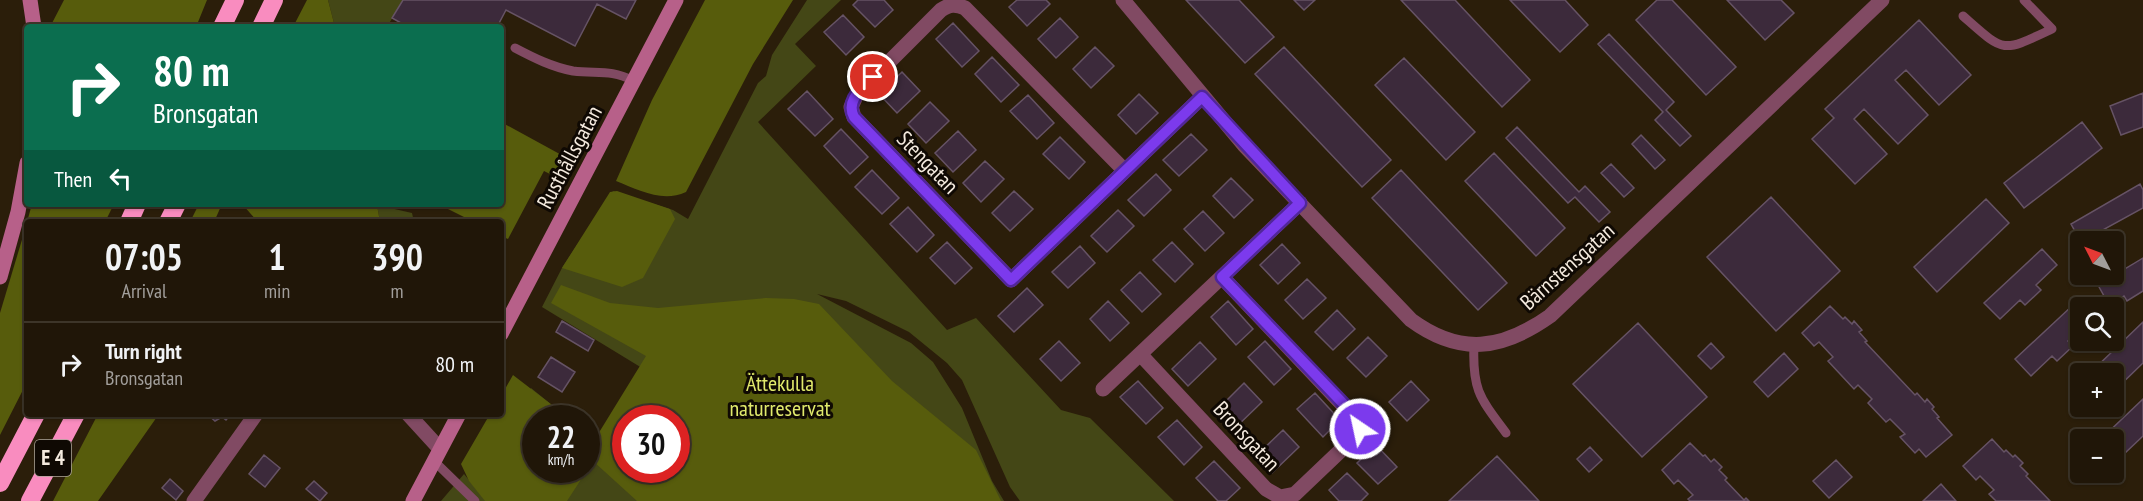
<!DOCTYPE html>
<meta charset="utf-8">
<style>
body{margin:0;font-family:"PT Sans Narrow",sans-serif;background:#281f12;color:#f1f3f6;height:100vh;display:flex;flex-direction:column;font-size:22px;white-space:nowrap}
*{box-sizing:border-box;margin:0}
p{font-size:20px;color:#a29f9c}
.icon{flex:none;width:33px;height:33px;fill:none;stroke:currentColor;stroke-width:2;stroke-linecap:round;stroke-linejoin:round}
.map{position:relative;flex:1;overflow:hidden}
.details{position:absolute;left:24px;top:219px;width:480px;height:198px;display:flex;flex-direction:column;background:#201608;border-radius:6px;box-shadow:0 2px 4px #0004,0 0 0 2px #3d3529}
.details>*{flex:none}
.top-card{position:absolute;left:24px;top:24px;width:480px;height:183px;border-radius:6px;box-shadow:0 2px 4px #0004,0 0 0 2px #3d3529;background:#0b6e4f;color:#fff;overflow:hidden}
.needle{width:39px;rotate:312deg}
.buttons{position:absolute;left:2070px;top:231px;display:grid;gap:12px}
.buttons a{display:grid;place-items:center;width:54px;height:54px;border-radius:6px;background:#201608;box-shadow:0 2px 4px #0004,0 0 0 2px #3d3529;font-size:30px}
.speed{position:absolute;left:522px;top:405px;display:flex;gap:12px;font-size:30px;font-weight:700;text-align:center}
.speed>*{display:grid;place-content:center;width:78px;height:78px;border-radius:50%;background:#201608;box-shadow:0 2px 4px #0004,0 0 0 2px #3d3529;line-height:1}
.speed small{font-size:15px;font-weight:400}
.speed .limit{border:9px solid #d22;background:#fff;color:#111}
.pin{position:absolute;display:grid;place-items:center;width:51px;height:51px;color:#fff;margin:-26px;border:3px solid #fff;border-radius:50%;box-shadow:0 2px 6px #0007}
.me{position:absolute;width:66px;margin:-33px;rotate:326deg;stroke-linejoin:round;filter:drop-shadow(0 0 4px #0008)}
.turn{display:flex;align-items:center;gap:21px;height:126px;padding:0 30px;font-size:27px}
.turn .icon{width:78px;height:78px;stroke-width:2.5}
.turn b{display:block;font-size:42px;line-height:51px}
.then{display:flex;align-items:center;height:57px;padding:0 30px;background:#0003;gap:12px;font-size:22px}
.eta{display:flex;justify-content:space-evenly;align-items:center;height:102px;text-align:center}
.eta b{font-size:36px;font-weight:700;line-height:42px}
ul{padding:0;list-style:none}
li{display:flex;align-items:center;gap:18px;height:84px;padding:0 30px;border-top:2px solid #3d3529}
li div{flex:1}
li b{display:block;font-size:22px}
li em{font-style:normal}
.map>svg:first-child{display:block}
.green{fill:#444716;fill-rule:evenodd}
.forest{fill:#575c0c;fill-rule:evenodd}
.building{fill:#3c2a3b;stroke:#665365;stroke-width:1.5}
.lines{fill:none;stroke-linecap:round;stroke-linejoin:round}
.lane{stroke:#814a63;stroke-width:9}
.street{stroke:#814a63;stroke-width:15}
.secondary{stroke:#b76089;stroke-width:15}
.highway{stroke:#f98cbf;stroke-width:18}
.route-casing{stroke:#51269a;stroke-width:15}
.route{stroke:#7c3aed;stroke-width:10}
.labels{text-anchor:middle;stroke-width:6;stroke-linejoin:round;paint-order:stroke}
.shield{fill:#0f0903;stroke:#afa69c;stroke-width:1.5}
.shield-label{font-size:21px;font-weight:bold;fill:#f4eade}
.street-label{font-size:22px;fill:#f4eade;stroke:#0f0903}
.park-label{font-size:22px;fill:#e1ea6c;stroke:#0f0903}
</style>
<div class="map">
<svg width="2143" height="501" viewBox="0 0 2143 501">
<rect width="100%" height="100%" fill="#2b1e0a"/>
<path class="green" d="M328,0H403L387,27H335Z
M807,0H841L795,44L816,66L758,122L947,330L976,318L1061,410L1090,418L1174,501H1020L1010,487L962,380L947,363L909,332L846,301L817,294L911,343L933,362L962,408L992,481L1004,501H441L464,474L478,491L531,388L568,418H536V470H586L595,440L642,368L542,307L563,266L613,191L673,210L688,219L758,83L766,76L772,55ZM626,418H676V470H626Z
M377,205L412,213L414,222H380Z"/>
<path class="forest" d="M64,0H207L196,27H50Z
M307,0H328L335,27H293Z
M705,0H793L753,64L686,192C662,203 639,190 616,181L652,100Z
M501,122L567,158L556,177L544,171L508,239L501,236V222H474L438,204H501Z
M617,191L670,209L675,219L643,278L622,287L562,268L610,192Z
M32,204H114L105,222H27Z
M199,204H222L214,222H190Z
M242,204H372L377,205L380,222H258Z
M27,223V382L0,435V313Z
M561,285L610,303L658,308L766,298L794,299L819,304L892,381L976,450L1001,501H637L593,461L567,501H485L469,481L461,464L490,414H501V396L513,375L569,418H536V470H586L587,432L595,439L646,356L551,303ZM676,418V470H626V418Z
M98,414H159L98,501H53Z"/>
<path class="building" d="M403,0H636L626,19L597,4L575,46L506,10L497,27H408L392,18Z
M858,0H884L893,10L875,27L853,5Z
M1017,0H1046L1050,4L1027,26L1009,7Z
M1186,0H1239L1274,37L1245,63Z
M1294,0H1315L1304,10Z
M1401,0H1455L1530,80L1502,107Z
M1510,0H1565L1588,25L1560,52Z
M1657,0H1672L1736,67L1706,95L1636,20Z
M1727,0H1781L1794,13L1765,40Z
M843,15L864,37L846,55L824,32Z
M1060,18L1078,37L1056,58L1038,39Z
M1919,20L1971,75L1939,105L1906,70L1895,80L1928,115L1898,144L1864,109L1854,119L1887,154L1855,184L1812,139L1834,118L1825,109Z
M953,23L979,51L962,67L936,39Z
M1609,34L1674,102L1666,110L1691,136L1680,146L1655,120L1663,112L1598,44Z
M1095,47L1114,66L1091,88L1073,69Z
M1284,47L1391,160L1362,187L1255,74Z
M992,57L1019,85L1001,102L975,74Z
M1404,58L1475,132L1446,160L1375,85Z
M902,72L920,91L897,113L879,94Z
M807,91L833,119L815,136L788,109Z
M2143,93V127L2121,135L2110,106Z
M1139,94L1158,113L1136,134L1118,115Z
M1028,95L1054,123L1037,139L1010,111Z
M930,102L949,121L926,143L908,124Z
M2082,122L2102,148L2024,208L2004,183Z
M1517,127L1579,192L1585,186L1610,212L1599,222L1575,197L1568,203L1506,138Z
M841,129L868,157L850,174L824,146Z
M958,131L976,150L953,172L935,153Z
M1191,134L1207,150L1179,176L1163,160Z
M1641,135L1665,160L1655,169L1632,144Z
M1060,137L1085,162L1069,179L1043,154Z
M1494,153L1565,228L1536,256L1465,181Z
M985,161L1004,179L981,202L963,183Z
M1611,164L1634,188L1624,197L1601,173Z
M872,170L899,198L882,214L855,187Z
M1401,170L1507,283L1478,310L1372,198Z
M1156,174L1171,190L1144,216L1128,200Z
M1231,178L1253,200L1234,218L1213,196Z
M2140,184L2143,190V208L2081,242L2071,224Z
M1014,191L1033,209L1010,231L992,213Z
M1771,197L1840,271L1776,331L1707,257Z
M1986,199L2009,223L1937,292L1914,267Z
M908,207L934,235L917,252L890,224Z
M1118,210L1134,226L1107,252L1091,236Z
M1203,211L1224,233L1205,251L1184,229Z
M947,242L972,268L955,284L930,258Z
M1172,242L1193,264L1175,282L1153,260Z
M1282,244L1300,263L1278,284L1260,265Z
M1080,246L1095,263L1068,288L1052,272Z
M2042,249L2057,265L2036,285L2041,290L2025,305L2020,300L2000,319L1984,303Z
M2143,258V291L2127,301L2124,296L2109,305L2098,285Z
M1140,272L1161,294L1142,312L1121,290Z
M1307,279L1326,298L1303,319L1285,300Z
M1027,288L1043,305L1014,332L998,316Z
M1108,301L1129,323L1110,341L1090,319Z
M1228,301L1253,329L1236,345L1211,317Z
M2073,305L2080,313V330L2068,341L2073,346L2057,361L2052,356L2031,376L2015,359Z
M1830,306L1843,319L1845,317L1852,324L1854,321L1862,330L1859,332L1867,341L1865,342L1915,395L1917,393L1925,402L1927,399L1934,407L1932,409L1939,417L1937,418L1952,435L1926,457L1919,449L1915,453L1900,437L1905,434L1890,419L1886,422L1868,403L1872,399L1858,385L1854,389L1828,361L1833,357L1819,342L1814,346L1802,333Z
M1337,310L1355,329L1333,350L1315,332Z
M562,321L594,340L588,351L556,332Z
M2143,322V363L2115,390L2114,374H2089Z
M1638,323L1707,397L1642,457L1573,384Z
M1368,337L1387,356L1366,377L1347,358Z
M1059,341L1080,363L1061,381L1040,359Z
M1265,341L1291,369L1274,385L1248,357Z
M1200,342L1216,359L1188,386L1172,369Z
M1711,343L1724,357L1711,369L1698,356Z
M1784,353L1798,369L1768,397L1754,382Z
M551,357L575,372L562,392L538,377Z
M1138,381L1163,408L1146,424L1120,397Z
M1411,381L1429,400L1407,421L1389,402Z
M1244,383L1262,402L1233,430L1215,412Z
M1315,393L1340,420L1323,437L1297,409Z
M2143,399V436L2124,454L2121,451L2114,458V440H2100Z
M207,414H231L226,420L222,417L215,421Z
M1177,420L1202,447L1184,465L1158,437Z
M1283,430L1299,447L1272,473L1256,456Z
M1992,439L2004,452L2006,450L2013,457L2015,455L2023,463L2020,466L2028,474L2026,476L2050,501H1996L1989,494L1994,490L1980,476L1976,480L1963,466Z
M1690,443L1703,456L1705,455L1711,462L1714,459L1722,467L1719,470L1727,478L1725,480L1744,500L1746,498L1749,501H1690L1688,499L1693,495L1678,480L1674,484L1662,470Z
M1376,445L1397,467L1378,484L1357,463Z
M1590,447L1602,460L1589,472L1577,459Z
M264,455L280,468L265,487L249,474Z
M1497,456L1539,501H1449L1450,500Z
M1836,460L1852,477L1829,498L1813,481Z
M1214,461L1240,488L1226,501H1218L1196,478Z
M1347,473L1368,494L1361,501H1339L1329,490Z
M170,479L183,491L176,500L162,488Z
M314,481L327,493L320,501L306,489Z
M1941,484L1956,501H1923Z"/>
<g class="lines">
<path class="lane" d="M1963,16C2005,53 2001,53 2052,29L2024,0
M515,48C534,58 552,67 573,71C598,74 610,69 634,81
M1474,345C1472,390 1480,398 1506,433
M434,461L475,501"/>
<path class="street" d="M1123,0L1244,145L1411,320C1460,356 1502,350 1550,316L1882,0
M1124,170L965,8C955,4 950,4 941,10L857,94L851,107L854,117L1011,280L1202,97
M1140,354L1266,489L1280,497L1295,494L1358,434L1361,424L1222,277
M1103,389L1300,203
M408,414L440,449
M194,501L256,414"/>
<path class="secondary" d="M30,0L34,27
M0,277L18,212L27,163
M501,334L676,0
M413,501L459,414"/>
<path class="highway" d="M222,27L235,0
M261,27L274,0
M129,222L137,204
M168,222L177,204
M0,483L36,414
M30,501L76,414"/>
</g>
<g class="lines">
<defs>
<path id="route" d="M873,77C863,88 845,100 854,117L1011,280L1202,97L1300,203L1222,277L1358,419L1360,429"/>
</defs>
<use href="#route" class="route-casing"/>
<use href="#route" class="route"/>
</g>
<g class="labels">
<rect class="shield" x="35" y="440" width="36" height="36" rx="4.5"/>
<g class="shield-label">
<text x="53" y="465">E 4</text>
</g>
<g class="street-label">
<text transform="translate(569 157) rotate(-62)" y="8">Rusthållsgatan</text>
<text transform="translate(928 162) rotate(46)" y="8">Stengatan</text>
<text transform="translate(1567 266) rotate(-42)" y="8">Bärnstensgatan</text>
<text transform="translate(1247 436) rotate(47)" y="8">Bronsgatan</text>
</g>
<g class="park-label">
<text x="780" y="391">Ättekulla<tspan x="780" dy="25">naturreservat</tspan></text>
</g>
</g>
</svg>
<div class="buttons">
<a><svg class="needle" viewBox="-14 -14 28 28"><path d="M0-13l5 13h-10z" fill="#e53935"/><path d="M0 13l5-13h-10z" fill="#a29f9c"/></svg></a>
<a><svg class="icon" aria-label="search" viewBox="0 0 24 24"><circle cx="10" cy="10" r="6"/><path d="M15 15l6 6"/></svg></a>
<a>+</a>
<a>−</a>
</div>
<div class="speed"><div>22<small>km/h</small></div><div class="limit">30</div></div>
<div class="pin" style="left:873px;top:77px;background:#d93025"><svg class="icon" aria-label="arrive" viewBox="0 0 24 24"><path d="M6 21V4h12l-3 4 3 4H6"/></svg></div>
<svg class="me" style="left:1360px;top:429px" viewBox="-20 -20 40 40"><circle r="17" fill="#7c3aed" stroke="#fff" stroke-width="3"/><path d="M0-11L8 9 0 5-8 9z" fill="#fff"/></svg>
<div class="top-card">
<div class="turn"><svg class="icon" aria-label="right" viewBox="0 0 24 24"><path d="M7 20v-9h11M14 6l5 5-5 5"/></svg><div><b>80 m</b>Bronsgatan</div></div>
<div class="then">Then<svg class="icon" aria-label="left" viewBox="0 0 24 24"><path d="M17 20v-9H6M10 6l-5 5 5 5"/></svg></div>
</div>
<section class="details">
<div class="eta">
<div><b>07:05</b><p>Arrival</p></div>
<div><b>1</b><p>min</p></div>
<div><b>390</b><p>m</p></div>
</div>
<ul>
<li><svg class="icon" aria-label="right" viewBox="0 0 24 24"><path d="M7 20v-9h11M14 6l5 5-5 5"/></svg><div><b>Turn right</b><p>Bronsgatan</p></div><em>80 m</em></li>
</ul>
</section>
</div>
